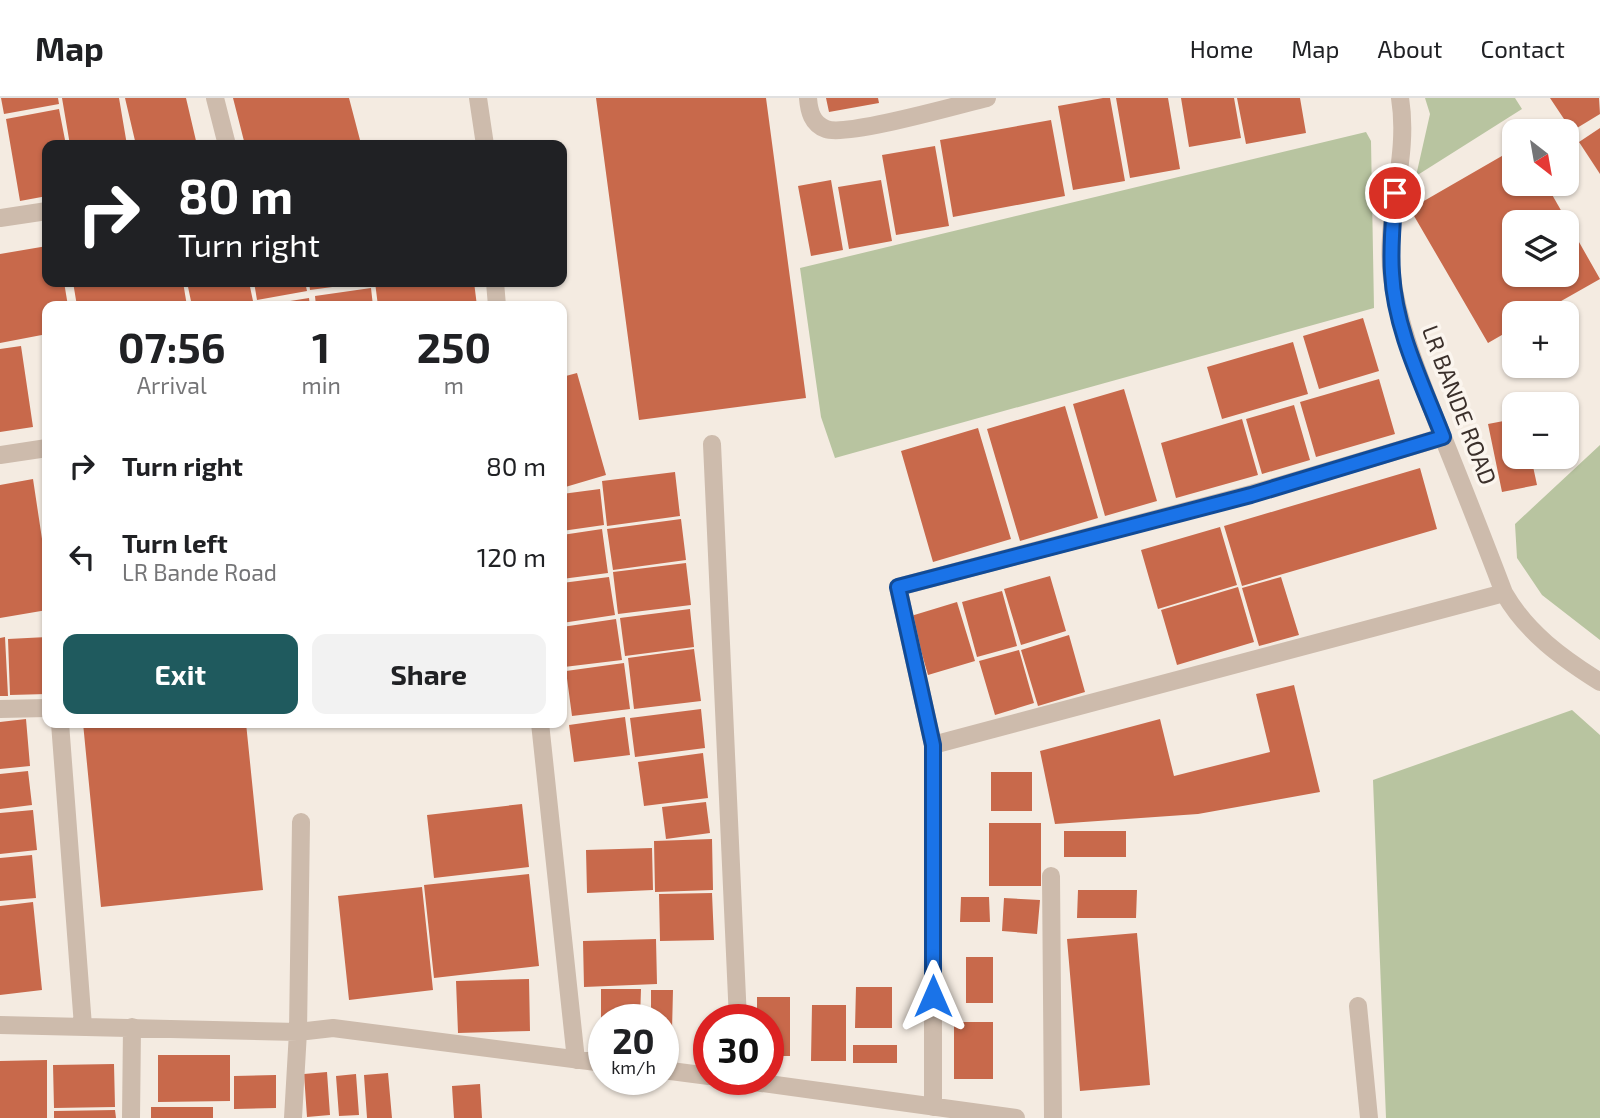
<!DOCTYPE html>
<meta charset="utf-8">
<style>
body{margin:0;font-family:"Exo 2",sans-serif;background:#f2f2f2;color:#202124;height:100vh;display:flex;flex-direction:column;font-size:26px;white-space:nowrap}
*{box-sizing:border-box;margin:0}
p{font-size:23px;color:#757577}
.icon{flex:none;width:38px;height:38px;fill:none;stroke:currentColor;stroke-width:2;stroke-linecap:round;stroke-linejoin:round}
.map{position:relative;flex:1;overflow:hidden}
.panel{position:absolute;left:42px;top:203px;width:525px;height:427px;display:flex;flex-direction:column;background:#fff;border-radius:14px;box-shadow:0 2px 5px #0004}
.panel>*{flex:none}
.banner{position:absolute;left:42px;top:42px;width:525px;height:147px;border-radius:14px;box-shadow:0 2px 5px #0004;background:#202124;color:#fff;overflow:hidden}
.needle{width:46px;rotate:149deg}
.buttons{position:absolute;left:1502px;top:21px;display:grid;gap:14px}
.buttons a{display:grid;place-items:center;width:77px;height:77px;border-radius:14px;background:#fff;box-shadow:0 2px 5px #0004;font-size:35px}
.speed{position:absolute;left:588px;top:906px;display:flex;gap:14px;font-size:35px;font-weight:700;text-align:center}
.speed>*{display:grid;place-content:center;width:91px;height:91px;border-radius:50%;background:#fff;box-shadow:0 2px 5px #0004;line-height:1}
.speed small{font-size:18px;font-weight:400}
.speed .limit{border:10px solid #d22;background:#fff;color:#111}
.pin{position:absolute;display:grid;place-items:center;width:60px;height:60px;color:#fff;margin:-30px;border:4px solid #fff;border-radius:50%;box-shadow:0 2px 7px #0007}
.me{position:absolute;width:77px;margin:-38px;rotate:0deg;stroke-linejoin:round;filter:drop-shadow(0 0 5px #0008)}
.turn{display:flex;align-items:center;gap:24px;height:147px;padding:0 21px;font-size:32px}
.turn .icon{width:91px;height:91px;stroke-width:2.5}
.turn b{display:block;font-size:49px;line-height:60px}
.eta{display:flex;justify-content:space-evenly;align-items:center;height:119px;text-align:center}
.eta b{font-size:42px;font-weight:700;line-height:49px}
.primary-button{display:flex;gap:14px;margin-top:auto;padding:14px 21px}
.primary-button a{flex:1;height:80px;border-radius:14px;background:#1f5a5e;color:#fff;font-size:28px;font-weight:700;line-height:80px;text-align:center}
.primary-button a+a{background:#f2f2f2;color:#202124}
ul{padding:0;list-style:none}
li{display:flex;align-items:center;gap:21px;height:91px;padding:0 21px}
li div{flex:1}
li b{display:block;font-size:26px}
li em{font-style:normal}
header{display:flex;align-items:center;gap:42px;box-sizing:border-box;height:98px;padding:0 35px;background:#fff;border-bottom:2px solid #e0e0e0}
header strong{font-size:33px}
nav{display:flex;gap:38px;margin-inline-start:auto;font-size:24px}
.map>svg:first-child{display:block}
.green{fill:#b8c4a0}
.building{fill:#c8694b;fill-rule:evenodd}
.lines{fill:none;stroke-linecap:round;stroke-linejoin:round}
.minor{stroke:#cdbbac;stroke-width:18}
.route-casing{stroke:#114b97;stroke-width:18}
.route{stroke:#1a73e8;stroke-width:12}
.labels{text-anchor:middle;stroke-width:7;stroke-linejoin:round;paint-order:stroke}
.street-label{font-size:23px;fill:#3b302b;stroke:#fbf5ee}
</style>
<header>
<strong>Map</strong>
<nav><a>Home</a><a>Map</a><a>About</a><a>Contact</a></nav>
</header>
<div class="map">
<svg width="1600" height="1020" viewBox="0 0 1600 1020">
<rect width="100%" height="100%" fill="#f4ebe1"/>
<path class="green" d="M1425,0H1515L1522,11L1416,78L1430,16Z
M1366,34L1371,43L1374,210L835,360L821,319L800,170Z
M1600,347V542L1542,497L1517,460L1515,426Z
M1572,612L1600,637V1020H1386L1373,682Z"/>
<path class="building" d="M1,0H58L59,6L4,16Z
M62,0H119L127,47H70Z
M125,0H186L197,47H136Z
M233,0H349L360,42L339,47H245Z
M596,0H766L806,300L639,322Z
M826,0H878L879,5L829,14Z
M1103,0H1110L1125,83L1073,92L1058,8Z
M1116,0H1168L1180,71L1130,80Z
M1181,0H1234L1241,40L1189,49Z
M1237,0H1300L1306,35L1246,46Z
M1550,0H1599L1600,16L1572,33Z
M59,11L66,47H47V98L20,103L6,21Z
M1051,22L1065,98L953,119L940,42Z
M1600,30V76L1579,44Z
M935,48L949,128L896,137L882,57Z
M1514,51V86H1546L1600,181L1540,215H1514V230L1488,245L1410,111ZM1514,124H1566V177H1514Z
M831,82L843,152L811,158L798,88Z
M881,82L892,143L849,151L838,89Z
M47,148V184H64L68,208H47V236L0,245V156Z
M73,184H183L187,208H77Z
M187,184H249L253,203L222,208H192Z
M254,184H305L307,193L257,202Z
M309,184H361L362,185L310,192Z
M375,184H474L477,208H378Z
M371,190L373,208H316L315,198Z
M309,200L310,208H265V207Z
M1363,220L1379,273L1319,291L1303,238Z
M1293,244L1308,296L1222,321L1207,269Z
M21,248L33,329L0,334V251Z
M577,275L606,377L562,390V279Z
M1379,281L1395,336L1316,359L1300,304Z
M1124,291L1157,403L1105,418L1073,306Z
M1294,307L1310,362L1262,376L1246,321Z
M1065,308L1098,420L1020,443L987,331Z
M1242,321L1258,377L1176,400L1161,345Z
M1514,321V359H1531L1537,387L1502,394L1488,326Z
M978,330L1011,441L933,464L901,353Z
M1420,370L1437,431L1242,488L1224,428Z
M675,374L680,418L607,428L602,383Z
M33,381L47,474V512L0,520V387Z
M600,391L604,427L562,433V396Z
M681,421L686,462L613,472L607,431Z
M1220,429L1237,487L1158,511L1141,452Z
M602,431L608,475L562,481V437Z
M686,465L691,507L618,516L613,474Z
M1050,478L1066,533L1021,547L1004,491Z
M609,479L615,517L562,525V485Z
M1281,479L1299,537L1259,548L1242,490Z
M1238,489L1254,544L1177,567L1161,512Z
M1002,493L1017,548L977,559L962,504Z
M957,504L975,563L928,577L911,518Z
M690,511L694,549L625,558L620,520Z
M616,521L622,562L564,569L562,529Z
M1069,537L1085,594L1038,608L1021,552Z
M5,539L8,598H0V540Z
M47,539V596L10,597L8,541Z
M694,551L701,603L634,611L628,560Z
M1019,552L1034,605L995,617L979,563Z
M624,565L630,611L572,618L566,573Z
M1294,587L1320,694L1198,716L1055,726L1040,653L1160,621L1174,678L1270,654L1256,596Z
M701,611L705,650L635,659L630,620Z
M625,619L630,657L574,664L569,627Z
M26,621L30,668L0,671V624Z
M83,625H246L263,792L101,809Z
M703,655L708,700L644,708L638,664Z
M28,673L32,707L0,711V676Z
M991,674H1032V713H991Z
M706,704L710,735L666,741L662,709Z
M522,706L529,769L434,780L427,717Z
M33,712L37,752L0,756V715Z
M989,725H1041V788H989Z
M1064,733H1126V759H1064Z
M712,741L713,792L655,794L654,743Z
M652,750L653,792L587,795L586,752Z
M32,757L36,800L0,803V760Z
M529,776L539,868L434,880L424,787Z
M422,789L433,892L349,902L338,798Z
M1078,792H1137L1136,820H1077Z
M712,795L714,842L660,843L659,796Z
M961,799H989L990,824H960Z
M1004,800L1040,802L1037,836L1002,833Z
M33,804L42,892L0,897V808Z
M1137,835L1150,987L1080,993L1067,841Z
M656,841L657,886L584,889L583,843Z
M966,859H993V905H966Z
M529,881L530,933L458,935L456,883Z
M856,889H892V930H855Z
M601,891H641L640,922H604V936H601Z
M651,892H673L672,933H663V922H651Z
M757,899H790V958H768V922H757Z
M812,907H846V963H811Z
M954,924H993V981H954Z
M853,947H897V965H853Z
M158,957H230V1003L158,1004Z
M47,962V1020H0V963Z
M114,966L115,1009L54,1010L53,967Z
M327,974L330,1017L307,1019L304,976Z
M388,975L392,1020H367L364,977Z
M356,976L359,1017L339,1018L336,978Z
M276,977V1010L234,1011V978Z
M480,986L482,1020H454L452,988Z
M151,1009H213V1020H151Z
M115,1012L116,1020H54V1013Z"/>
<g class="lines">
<path class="minor" d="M215,0L227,47
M478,0L485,47
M808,0C809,13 812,26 826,31C847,39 958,7 987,0
M1400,0C1410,60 1384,119 1392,180C1399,229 1418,275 1436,322C1459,379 1482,437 1504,495C1527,535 1562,560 1600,584
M0,120L47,113
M495,184L497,208
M712,346L738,922
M0,357L47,350
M0,611L47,610
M60,625L83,928
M540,625L576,962
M933,647L898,489L1251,396L1443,339
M1051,778L1053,1020
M1358,908L1369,1020
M0,927L298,934L333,930L604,965
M663,972L709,978
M740,982L1016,1020
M933,1009V647L1504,495
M131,1020L132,929
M293,1020L298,934L301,724"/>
</g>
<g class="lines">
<defs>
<path id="route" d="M933,898V647L898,489L1251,397L1443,339C1423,287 1395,232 1392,175C1390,148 1393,122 1395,95"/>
</defs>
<use href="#route" class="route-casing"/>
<use href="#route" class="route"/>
</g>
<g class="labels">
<g class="street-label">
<text transform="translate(1459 307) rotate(69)" y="8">LR BANDE ROAD</text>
</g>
</g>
</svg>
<div class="buttons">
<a><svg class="needle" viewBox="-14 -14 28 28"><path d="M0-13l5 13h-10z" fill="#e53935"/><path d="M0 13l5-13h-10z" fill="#757577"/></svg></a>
<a><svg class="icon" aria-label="layers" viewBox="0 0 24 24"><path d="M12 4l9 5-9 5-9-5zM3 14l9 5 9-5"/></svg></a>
<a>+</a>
<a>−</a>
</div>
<div class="speed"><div>20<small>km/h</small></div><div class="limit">30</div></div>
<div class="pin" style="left:1395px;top:95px;background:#d93025"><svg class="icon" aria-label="arrive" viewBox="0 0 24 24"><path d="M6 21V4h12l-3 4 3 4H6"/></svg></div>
<svg class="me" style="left:933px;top:898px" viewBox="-20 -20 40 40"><path d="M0-17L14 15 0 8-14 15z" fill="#1a73e8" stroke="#fff" stroke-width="4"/></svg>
<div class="banner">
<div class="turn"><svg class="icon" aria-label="right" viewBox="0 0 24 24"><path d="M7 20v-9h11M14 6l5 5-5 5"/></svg><div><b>80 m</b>Turn right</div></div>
</div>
<section class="panel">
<div class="eta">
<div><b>07:56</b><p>Arrival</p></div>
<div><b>1</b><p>min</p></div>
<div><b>250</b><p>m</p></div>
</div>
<ul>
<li><svg class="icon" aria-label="right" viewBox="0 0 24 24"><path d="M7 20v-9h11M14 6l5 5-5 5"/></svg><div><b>Turn right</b></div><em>80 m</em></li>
<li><svg class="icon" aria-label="left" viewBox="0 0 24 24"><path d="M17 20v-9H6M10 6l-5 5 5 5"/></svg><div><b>Turn left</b><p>LR Bande Road</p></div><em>120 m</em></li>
</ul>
<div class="primary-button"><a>Exit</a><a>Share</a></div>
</section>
</div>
